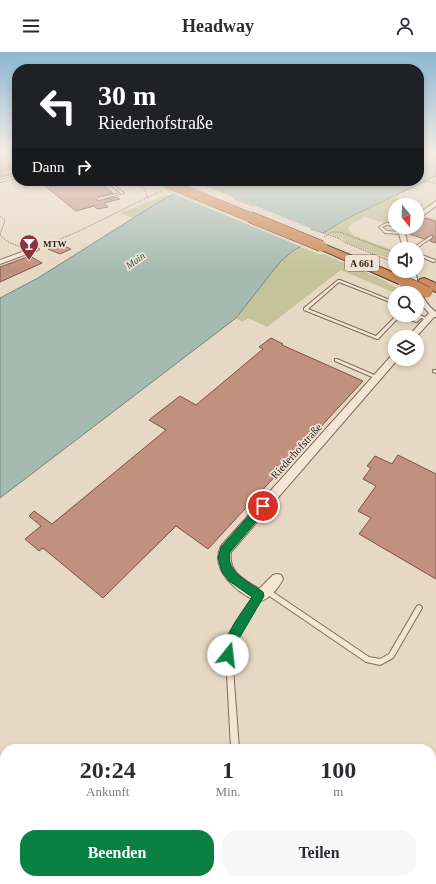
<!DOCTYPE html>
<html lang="de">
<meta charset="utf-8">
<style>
body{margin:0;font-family:"Times New Roman",serif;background:#f7f7f7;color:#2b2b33;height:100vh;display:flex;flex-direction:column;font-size:15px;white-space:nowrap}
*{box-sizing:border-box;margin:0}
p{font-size:13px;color:#7c7c81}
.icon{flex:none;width:22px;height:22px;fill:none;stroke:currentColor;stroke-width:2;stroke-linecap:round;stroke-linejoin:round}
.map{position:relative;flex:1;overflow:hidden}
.sheet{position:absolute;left:0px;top:692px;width:436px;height:140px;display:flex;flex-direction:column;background:#fff;border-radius:16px 16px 0 0;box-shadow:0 2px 6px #0003}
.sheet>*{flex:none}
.guide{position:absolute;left:12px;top:12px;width:412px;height:122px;border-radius:16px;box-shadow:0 2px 6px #0003;background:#202124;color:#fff;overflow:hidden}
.needle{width:26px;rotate:161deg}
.controls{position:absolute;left:388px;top:146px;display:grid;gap:8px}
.controls a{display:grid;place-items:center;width:36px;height:36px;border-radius:50%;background:#fff;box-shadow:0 2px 6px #0003;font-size:20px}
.pin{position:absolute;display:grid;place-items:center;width:34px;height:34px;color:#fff;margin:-17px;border:2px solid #fff;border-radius:50%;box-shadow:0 1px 4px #0007}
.me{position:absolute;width:44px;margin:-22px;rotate:16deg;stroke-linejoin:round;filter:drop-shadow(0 0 3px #0008)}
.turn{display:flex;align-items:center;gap:14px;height:84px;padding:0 20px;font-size:18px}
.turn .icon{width:52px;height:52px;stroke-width:2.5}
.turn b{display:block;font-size:28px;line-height:34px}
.then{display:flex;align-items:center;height:38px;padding:0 20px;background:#0003;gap:8px;font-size:15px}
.eta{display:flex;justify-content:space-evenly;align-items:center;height:68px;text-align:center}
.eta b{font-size:24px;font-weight:600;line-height:28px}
.button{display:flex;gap:8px;margin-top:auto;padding:8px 20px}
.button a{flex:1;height:46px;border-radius:16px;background:#0b8043;color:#fff;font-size:16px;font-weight:600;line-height:46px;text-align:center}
.button a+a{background:#f7f7f7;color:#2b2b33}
header{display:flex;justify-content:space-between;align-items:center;height:52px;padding:0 20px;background:#fff;font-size:18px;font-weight:600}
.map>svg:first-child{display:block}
.green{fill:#c4c399}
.water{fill:#a5bbb1;stroke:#6d887d}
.pier{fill:#e7d8c3}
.building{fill:#c1907e;stroke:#7b5345}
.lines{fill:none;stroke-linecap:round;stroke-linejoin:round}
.service-casing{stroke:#7f6a5c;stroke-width:2}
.minor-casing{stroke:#7f6a5c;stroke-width:2}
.motorway-casing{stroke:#4e3a30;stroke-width:2}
.path{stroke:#7f6a5c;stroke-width:1;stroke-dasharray:1.5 1;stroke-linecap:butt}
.service{fill:#f4e6d5;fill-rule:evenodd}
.minor{fill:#f4e6d5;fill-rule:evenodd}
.motorway{fill:#cd8c5e;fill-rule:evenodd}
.motorway-bridge-far1-casing{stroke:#4e3a30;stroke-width:10;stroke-linecap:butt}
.motorway-bridge-casing{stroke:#4e3a30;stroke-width:12;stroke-linecap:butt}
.path-bridge{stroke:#7f6a5c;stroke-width:1;stroke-dasharray:1.5 1;stroke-linecap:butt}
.motorway-bridge-far1{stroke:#cd8c5e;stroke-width:9}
.motorway-bridge{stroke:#cd8c5e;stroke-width:11}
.route{fill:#0b8043;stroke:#07532c}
.labels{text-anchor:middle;stroke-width:3.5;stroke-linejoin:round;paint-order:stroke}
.far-poi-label{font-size:9px;font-weight:bold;fill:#31251e;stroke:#f0e3d2;text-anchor:start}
.far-water-label{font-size:10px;font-style:italic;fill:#304f49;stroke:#f0e3d2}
.shield{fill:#f0e3d2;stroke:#6a5e54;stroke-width:1}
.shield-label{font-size:10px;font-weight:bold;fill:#31251e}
.street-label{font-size:11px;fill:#31251e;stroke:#f0e3d2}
</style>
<header><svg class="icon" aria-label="menu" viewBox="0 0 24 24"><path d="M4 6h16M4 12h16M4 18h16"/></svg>Headway<svg class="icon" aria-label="person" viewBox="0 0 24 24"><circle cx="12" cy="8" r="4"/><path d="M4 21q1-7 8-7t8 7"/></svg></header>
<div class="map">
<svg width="436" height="832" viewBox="0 0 436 832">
<rect width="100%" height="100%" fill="#e7d8c3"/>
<path class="green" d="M166,143H172L133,166L122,162V160Z
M395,145L424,153L417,158V153H395V171H384L365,165L351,172L348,177L353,183L395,199V209L345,190V188L327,181H322L357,161Z
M300,195L319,202H324L388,230L387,231L408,241H395L341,218L267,275L248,266L242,270L236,266L280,210Z"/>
<path class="water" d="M419,102H436V124L348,166L293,199L280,210L236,266L0,446V246L38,226L159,150L198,130L419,129Z"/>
<path class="pier" d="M195,130L323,181H326L302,195L172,141Z"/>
<path class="building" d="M0,102H17V121L0,125Z
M67,129H97L113,141L98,145L97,149L116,145L120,147L104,151L108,155L97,157L94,154L76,159L45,134L49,133L51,135L53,132Z
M425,166L436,169V191L430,189L434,185L432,183L424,187L407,181L413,175H417V172Z
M59,192L71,197L60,202L48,197Z
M30,204L42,211L0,230V215Z
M271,286L283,292L282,293L363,329L208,497L176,474L103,546L43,496L39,499L25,487L41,474L29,464L34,459L52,472L166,378L149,368L180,344L196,353L263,297L259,295Z
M398,403L436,422V527L359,482L371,466L358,459L376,434L363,427L371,416L367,414L375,404L392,412Z"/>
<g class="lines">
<defs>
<path id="service" d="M48,129H56L51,130L52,133L51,134Z
M105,129H108L124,141L98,148V146L121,141Z
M386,171L395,172V174L386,173L382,175L387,179L402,180L403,181L402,182L385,181L379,175Z
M431,184L433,185L415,197H411Z
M417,201L435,208L436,209L433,210L417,203Z
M338,228H340L395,250V252L339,230L308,257L376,284L397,263H402L415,267L419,263H420L429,267L427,268L421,266L417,270H416L400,264L378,287H377L304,258V256Z
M335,307H337L379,325L380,326L378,327H377L335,309Z
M433,318H436V321L433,320Z
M267,536L369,605L380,607L389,602L417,554L419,553L421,554L422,556L393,606L380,613L366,610L265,541L264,539L265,537Z
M259,541L261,542L262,544L235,589L232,603L239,697H231L226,603L230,586L257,542Z
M241,827H249V832H241Z"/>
<path id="minor" d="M17,124V126L0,130V128Z
M436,149V154L417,168V163Z
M402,175H408L405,181L409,197H403L399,181Z
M36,195L39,197L38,198L0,212V208Z
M409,219H415C419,235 422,250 436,260V265H434L416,285H408L429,261L418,249L417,241H414Z
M392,303H395V307H398L231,500C228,521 244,527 259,537L273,523L277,522L281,523L283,527C278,537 270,546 259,550C239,542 209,519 221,494Z"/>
<path id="motorway" d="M321,191L407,226L409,229L407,232H399L317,196L316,194Z
M424,226L436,231V240L420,233L418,230L420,227Z"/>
</defs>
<use href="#service" class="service-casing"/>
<use href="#minor" class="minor-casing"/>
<use href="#motorway" class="motorway-casing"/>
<path class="path" d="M419,121L436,113
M128,129L144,136L148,146
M427,129L436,132
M432,130L436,128
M394,131L399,129
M415,134L427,129L419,126
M395,144L398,143
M0,164L5,168L0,183L8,190L21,195
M324,185L332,180H340L395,201
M338,186L344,190L395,211
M42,195L79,179L161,139"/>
<use href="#service" class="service"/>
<use href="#minor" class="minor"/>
<use href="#motorway" class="motorway"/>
<defs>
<path id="motorway-bridge-far1" d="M162,129L252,166"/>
<path id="motorway-bridge" d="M250,165L321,194
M403,229L427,240"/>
</defs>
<use href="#motorway-bridge-far1" class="motorway-bridge-far1-casing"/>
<use href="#motorway-bridge" class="motorway-bridge-casing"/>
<path class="path-bridge" d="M192,129L198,131L199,133
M235,147L253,154
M311,177L338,186"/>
<use href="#motorway-bridge-far1" class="motorway-bridge-far1"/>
<use href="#motorway-bridge" class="motorway-bridge"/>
</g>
<linearGradient id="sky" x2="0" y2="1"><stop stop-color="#8db7d2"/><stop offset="0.47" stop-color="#f4ede4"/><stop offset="1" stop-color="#f4ede4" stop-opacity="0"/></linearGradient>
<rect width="436" height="218" fill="url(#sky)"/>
<path class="route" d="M263,450L267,451L268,454L267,457L230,500C225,520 249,530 263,540L264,544L237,590L233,608L228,609L224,608C217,591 243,559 252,545L229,529L222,520L218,506L221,495L260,451Z"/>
<defs>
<symbol id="bar-pin" viewBox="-11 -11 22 30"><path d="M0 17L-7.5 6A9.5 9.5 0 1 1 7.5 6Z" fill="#873440" stroke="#f0e3d2"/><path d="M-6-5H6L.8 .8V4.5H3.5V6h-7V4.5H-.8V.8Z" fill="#fff"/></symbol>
</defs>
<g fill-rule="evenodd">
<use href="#bar-pin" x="18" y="181" width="22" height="30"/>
</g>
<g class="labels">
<g class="far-poi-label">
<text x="43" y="195">MTW</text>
</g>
<g class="far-water-label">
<text transform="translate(135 208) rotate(-35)" y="4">Main</text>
</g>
<rect class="shield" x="345" y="203" width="34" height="16" rx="3"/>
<g class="shield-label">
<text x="362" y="215">A 661</text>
</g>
<g class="street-label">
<text transform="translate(296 399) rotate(-48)" y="4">Riederhofstraße</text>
</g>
</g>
</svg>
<div class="controls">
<a><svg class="needle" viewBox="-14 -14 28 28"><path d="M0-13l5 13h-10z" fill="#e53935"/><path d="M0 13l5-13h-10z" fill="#7c7c81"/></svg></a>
<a><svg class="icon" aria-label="sound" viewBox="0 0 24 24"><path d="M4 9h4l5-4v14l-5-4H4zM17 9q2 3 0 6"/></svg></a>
<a><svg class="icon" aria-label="search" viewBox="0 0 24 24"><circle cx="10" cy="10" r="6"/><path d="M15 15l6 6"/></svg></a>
<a><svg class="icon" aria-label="layers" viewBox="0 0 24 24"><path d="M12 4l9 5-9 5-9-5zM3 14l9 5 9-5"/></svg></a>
</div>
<div class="pin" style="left:263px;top:454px;background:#d93025"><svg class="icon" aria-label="arrive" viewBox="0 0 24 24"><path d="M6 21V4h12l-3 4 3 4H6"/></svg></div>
<svg class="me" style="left:228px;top:603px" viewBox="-20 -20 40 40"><circle r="19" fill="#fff"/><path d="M0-13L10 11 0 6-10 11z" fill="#0b8043"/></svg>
<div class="guide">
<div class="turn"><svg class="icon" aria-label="left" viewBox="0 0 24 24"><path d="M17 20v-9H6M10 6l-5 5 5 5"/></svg><div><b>30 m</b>Riederhofstraße</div></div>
<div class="then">Dann<svg class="icon" aria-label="right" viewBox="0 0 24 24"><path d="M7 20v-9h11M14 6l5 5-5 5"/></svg></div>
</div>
<section class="sheet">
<div class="eta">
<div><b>20:24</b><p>Ankunft</p></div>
<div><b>1</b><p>Min.</p></div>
<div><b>100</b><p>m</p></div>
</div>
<div class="button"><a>Beenden</a><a>Teilen</a></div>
</section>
</div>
